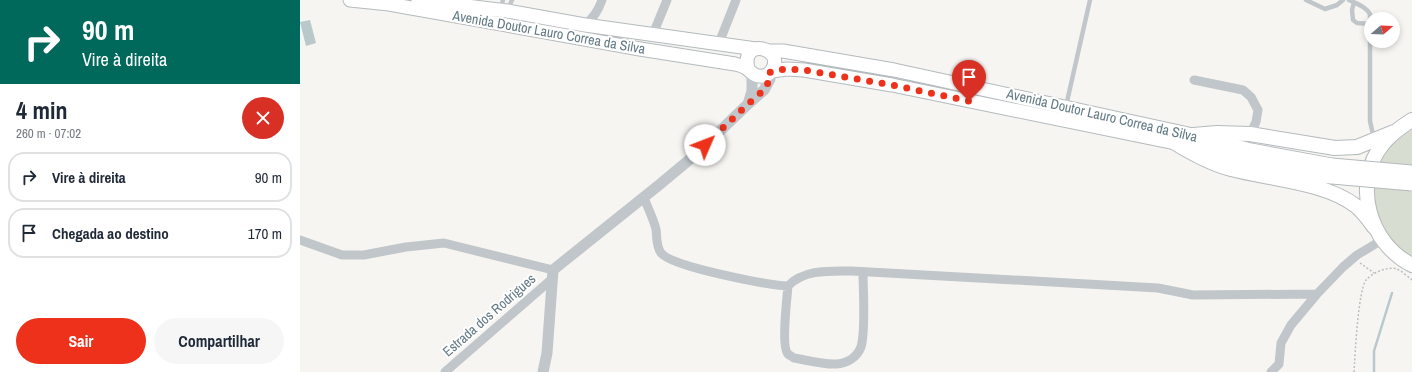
<!DOCTYPE html>
<html lang="pt">
<meta charset="utf-8">
<style>
body{margin:0;font-family:"Archivo Narrow",sans-serif;background:#f6f6f7;color:#1f2937;height:100vh;display:flex;flex-direction:column;font-size:15px;white-space:nowrap}
*{box-sizing:border-box;margin:0}
p{font-size:13px;color:#747a83}
.icon{flex:none;width:22px;height:22px;fill:none;stroke:currentColor;stroke-width:2;stroke-linecap:round;stroke-linejoin:round}
.map{position:relative;flex:1;overflow:hidden}
.sheet{display:flex;flex-direction:column;background:#fff;width:300px}
.sheet>*{flex:none}
.top-card{background:#00695c;color:#fff;overflow:hidden}
.needle{width:26px;rotate:71deg}
.controls{position:absolute;left:1064px;top:12px;display:grid;gap:8px}
.controls a{display:grid;place-items:center;width:36px;height:36px;border-radius:50%;background:#fff;box-shadow:0 2px 6px #0003;font-size:20px}
.pin{position:absolute;display:grid;place-items:center;width:34px;height:34px;color:#fff;margin:-41px -17px;border-radius:50% 50% 50% 0;rotate:-45deg;box-shadow:0 0 4px #0007}
.pin .icon{rotate:45deg}
.me{position:absolute;width:44px;margin:-22px;rotate:46deg;stroke-linejoin:round;filter:drop-shadow(0 0 3px #0008)}
.turn{display:flex;align-items:center;gap:14px;height:84px;padding:0 16px;font-size:18px}
.turn .icon{width:52px;height:52px;stroke-width:2.5}
.turn b{display:block;font-size:28px;line-height:34px}
.round{display:grid;place-items:center;flex:none;width:42px;height:42px;border-radius:21px;background:#f6f6f7}
.summary{display:flex;align-items:center;justify-content:space-between;height:68px;padding:0 16px}
h1{font-size:24px;font-weight:700;line-height:30px}
.primary-button{display:flex;gap:8px;margin-top:auto;padding:8px 16px}
.primary-button a{flex:1;height:46px;border-radius:24px;background:#ed311a;color:#fff;font-size:16px;font-weight:700;line-height:46px;text-align:center}
.primary-button a+a{background:#f6f6f7;color:#1f2937}
ul{padding:0;list-style:none}
li{display:flex;align-items:center;gap:12px;height:50px;margin:0 8px 6px;padding:0 8px;border:2px solid #e0e1e3;border-radius:16px}
li div{flex:1}
li b{display:block;font-size:15px}
li em{font-style:normal}
main{display:flex;flex:1;min-height:0}
.map>svg:first-child{display:block}
.green{fill:#d8ddd2}
.water{fill:#b9c8cb}
.lines{fill:none;stroke-linecap:round;stroke-linejoin:round}
.stream{stroke:#b9c8cb;stroke-width:2.5}
.secondary-casing{stroke:#b3babd;stroke-width:15}
.primary-casing{stroke:#b4babc;stroke-width:16}
.path{stroke:#babec0;stroke-width:1.5;stroke-dasharray:2 2;stroke-linecap:butt}
.service{stroke:#c0c6c9;stroke-width:4.5}
.minor{stroke:#c0c6c9;stroke-width:9}
.tertiary{stroke:#c0c6c9;stroke-width:11}
.secondary{stroke:#fff;stroke-width:13}
.primary{stroke:#fff;stroke-width:14}
.secondary-bridge-casing{stroke:#b3babd;stroke-width:15;stroke-linecap:butt}
.secondary-bridge{stroke:#fff;stroke-width:13}
.route{stroke:#ed311a;stroke-width:7;stroke-dasharray:0 12.6}
.labels{text-anchor:middle;stroke-width:4;stroke-linejoin:round;paint-order:stroke}
.street-label{font-size:14px;fill:#637a85;stroke:#fff}
</style>
<main>
<section class="sheet">
<div class="top-card">
<div class="turn"><svg class="icon" aria-label="right" viewBox="0 0 24 24"><path d="M7 20v-9h11M14 6l5 5-5 5"/></svg><div><b>90 m</b>Vire à direita</div></div>
</div>
<div class="summary"><div><h1>4 min</h1><p>260 m · 07:02</p></div><a class="round" style="background:#d93025;color:#fff"><svg class="icon" aria-label="close" viewBox="0 0 24 24"><path d="M6 6l12 12M18 6L6 18"/></svg></a></div>
<ul>
<li><svg class="icon" aria-label="right" viewBox="0 0 24 24"><path d="M7 20v-9h11M14 6l5 5-5 5"/></svg><div><b>Vire à direita</b></div><em>90 m</em></li>
<li><svg class="icon" aria-label="arrive" viewBox="0 0 24 24"><path d="M6 21V4h12l-3 4 3 4H6"/></svg><div><b>Chegada ao destino</b></div><em>170 m</em></li>
</ul>
<div class="primary-button"><a>Sair</a><a>Compartilhar</a></div>
</section>
<div class="map">
<svg width="1112" height="372" viewBox="0 0 1112 372">
<rect width="100%" height="100%" fill="#f6f5f2"/>
<path class="green" d="M1112,130V256C1107,253 1100,251 1096,247C1071,221 1066,182 1087,152C1093,142 1103,136 1112,130Z"/>
<path class="water" d="M10,20L16,43L6,46L0,22Z"/>
<g class="lines">
<path class="stream" d="M1074,372V351L1092,293"/>
<defs>
<path id="secondary" d="M50,0L89,4L340,49L435,64C439,65 443,66 446,68C451,71 453,76 459,76C464,77 470,74 472,70C486,48 440,36 448,69
M118,0L207,11L285,25L456,49
M468,51H483L594,70L893,135L951,150L1032,165
M472,71L487,69L504,70L592,85L875,143L928,157L1021,176L1032,177"/>
<path id="primary" d="M1112,120C1101,127 1091,134 1083,144C1052,182 1068,243 1112,265
M893,135L917,133L950,134L1035,148L1057,147L1094,132
M875,143C893,154 911,164 931,169C969,179 1025,182 1056,206C1063,212 1069,220 1074,227"/>
</defs>
<use href="#secondary" class="secondary-casing"/>
<use href="#primary" class="primary-casing"/>
<path class="path" d="M1060,263L1074,273
M1054,372C1055,356 1058,291 1066,280C1072,273 1087,266 1097,269C1102,271 1108,277 1112,280"/>
<path class="service" d="M1006,0L1025,9L1037,5L1043,0
M1049,0C1057,4 1065,6 1070,14V121L1074,139
M1054,2L1052,10L1053,20L1057,23L1070,24
M208,9L212,0
M200,10L203,0
M766,106L790,0"/>
<path class="minor" d="M285,25C294,17 298,11 302,0
M353,34L367,0
M419,43L436,0
M894,80L943,90L951,97L958,110L956,122L950,134
M344,198C348,208 353,218 356,229C357,237 356,246 361,253C372,267 468,285 488,286
M0,240L42,255H64L106,247L144,243L253,270
M563,272C563,291 566,330 561,347C557,357 548,363 537,364C524,365 506,360 494,358C492,356 490,356 488,354C481,347 487,298 488,286C504,269 530,271 552,271L858,288L893,295L1017,294L1043,267L1057,255L1082,240
M145,372L252,279
M971,372L979,364L981,343L991,325L1017,294"/>
<path class="tertiary" d="M448,104L452,91V74
M243,372L247,353L253,270L359,185L395,155L448,104L464,90L470,79L469,73"/>
<use href="#secondary" class="secondary"/>
<use href="#primary" class="primary"/>
<defs>
<path id="secondary-bridge" d="M1032,165L1112,172
M1032,177L1112,184"/>
</defs>
<use href="#secondary-bridge" class="secondary-bridge-casing"/>
<use href="#secondary-bridge" class="secondary-bridge"/>
</g>
<g class="lines">
<path class="route" d="M405,145L448,104L464,90L470,79L469,73L472,71L487,69L504,70L592,85L669,101"/>
</g>
<g class="labels">
<g class="street-label">
<text transform="translate(249 32) rotate(10)" y="5">Avenida Doutor Lauro Correa da Silva</text>
<text transform="translate(802 115) rotate(13)" y="5">Avenida Doutor Lauro Correa da Silva</text>
<text transform="translate(189 315) rotate(-41)" y="5">Estrada dos Rodrigues</text>
</g>
</g>
</svg>
<div class="controls">
<a><svg class="needle" viewBox="-14 -14 28 28"><path d="M0-13l5 13h-10z" fill="#e53935"/><path d="M0 13l5-13h-10z" fill="#747a83"/></svg></a>
</div>
<div class="pin" style="left:669px;top:101px;background:#d93025"><svg class="icon" aria-label="arrive" viewBox="0 0 24 24"><path d="M6 21V4h12l-3 4 3 4H6"/></svg></div>
<svg class="me" style="left:405px;top:145px" viewBox="-20 -20 40 40"><circle r="19" fill="#fff"/><path d="M0-13L10 11 0 6-10 11z" fill="#ed311a"/></svg>
</div>
</main>
